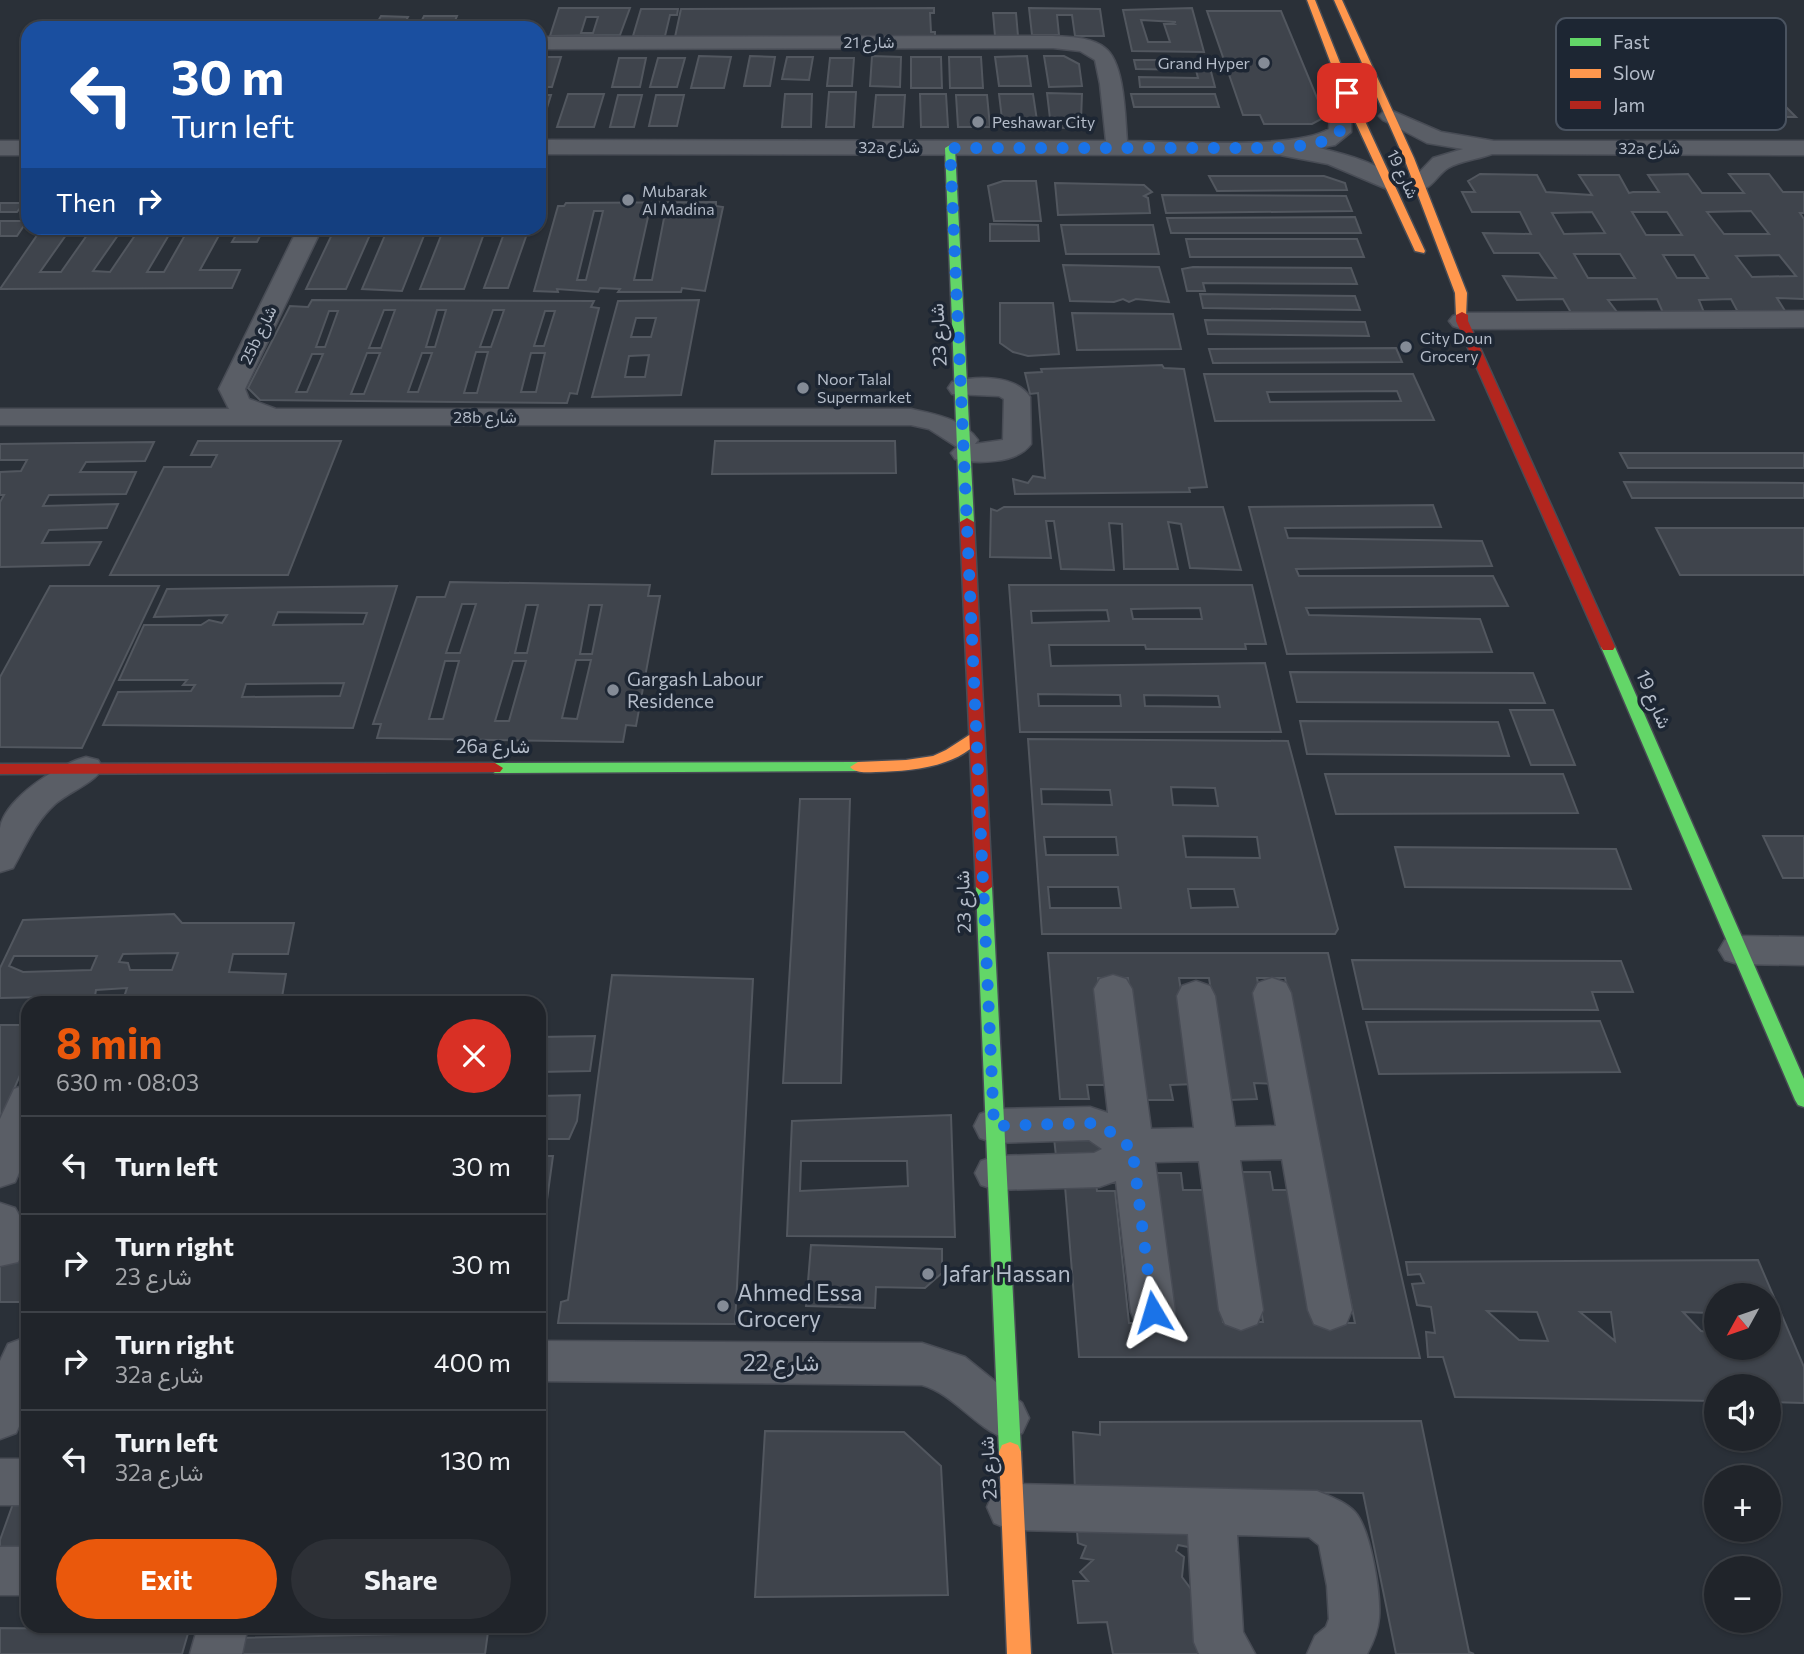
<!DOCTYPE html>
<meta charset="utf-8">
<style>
body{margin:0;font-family:Commissioner,Vazirmatn,sans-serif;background:#2d3036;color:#f1f3f6;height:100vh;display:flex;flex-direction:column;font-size:26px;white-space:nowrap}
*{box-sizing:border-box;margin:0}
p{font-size:23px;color:#a2a4a8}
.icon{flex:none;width:38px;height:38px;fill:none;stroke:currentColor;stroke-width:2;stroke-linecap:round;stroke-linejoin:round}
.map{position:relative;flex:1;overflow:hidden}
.panel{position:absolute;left:21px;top:996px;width:525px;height:637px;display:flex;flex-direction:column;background:#20242a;border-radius:21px;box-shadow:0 2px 5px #0004,0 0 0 2px #3d4147}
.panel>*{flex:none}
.hud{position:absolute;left:21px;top:21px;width:525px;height:214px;border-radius:21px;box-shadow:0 2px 5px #0004,0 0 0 2px #3d4147;background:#1a4fa0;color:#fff;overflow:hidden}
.needle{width:46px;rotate:230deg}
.tools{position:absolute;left:1704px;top:1283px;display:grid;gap:14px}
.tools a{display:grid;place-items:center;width:77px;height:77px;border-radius:50%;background:#20242a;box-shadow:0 2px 5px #0004,0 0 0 2px #3d4147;font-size:35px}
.pin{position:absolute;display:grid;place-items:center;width:60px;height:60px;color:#fff;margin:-30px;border-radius:14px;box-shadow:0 4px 10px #0006}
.me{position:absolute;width:77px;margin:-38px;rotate:353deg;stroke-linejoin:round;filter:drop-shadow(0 0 5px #0008)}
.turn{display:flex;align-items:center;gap:24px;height:147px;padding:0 35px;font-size:32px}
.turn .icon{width:91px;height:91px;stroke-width:2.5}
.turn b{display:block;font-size:49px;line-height:60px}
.then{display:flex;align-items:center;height:66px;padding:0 35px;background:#0003;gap:14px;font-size:26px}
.round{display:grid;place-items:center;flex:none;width:74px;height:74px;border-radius:37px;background:#2d3036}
.overview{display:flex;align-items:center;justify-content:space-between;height:119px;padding:0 35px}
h1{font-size:42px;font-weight:700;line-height:52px;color:#ea580c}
.cta{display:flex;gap:14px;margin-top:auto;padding:14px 35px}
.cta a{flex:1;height:80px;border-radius:42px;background:#ea580c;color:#fff;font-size:28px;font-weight:700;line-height:80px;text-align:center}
.cta a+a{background:#2d3036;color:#f1f3f6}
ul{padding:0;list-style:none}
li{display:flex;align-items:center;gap:21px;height:98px;padding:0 35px;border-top:2px solid #3d4147}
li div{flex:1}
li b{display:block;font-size:26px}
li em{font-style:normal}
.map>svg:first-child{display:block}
.building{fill:#3f444c;stroke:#52575f;stroke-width:2;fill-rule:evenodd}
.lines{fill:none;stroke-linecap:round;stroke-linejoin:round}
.street-casing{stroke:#484c55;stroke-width:3}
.fast-casing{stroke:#484c55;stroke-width:3}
.slow-casing{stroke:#484c55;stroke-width:3}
.jam-casing{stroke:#484c55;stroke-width:3}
.street{fill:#5a5e66;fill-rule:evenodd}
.fast{fill:#63d668;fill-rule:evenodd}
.slow{fill:#ff974d;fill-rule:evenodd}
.jam{fill:#b3261e;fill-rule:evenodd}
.route{stroke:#1a73e8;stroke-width:12;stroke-dasharray:0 21.6}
.poi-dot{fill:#848b96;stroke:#1d2633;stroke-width:2.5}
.labels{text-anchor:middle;stroke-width:7;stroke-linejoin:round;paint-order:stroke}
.far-street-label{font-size:16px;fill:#b4bcc9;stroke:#1d2633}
.far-poi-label{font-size:16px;fill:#b4bcc9;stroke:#1d2633;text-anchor:start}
.street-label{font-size:19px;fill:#b4bcc9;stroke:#1d2633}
.poi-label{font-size:19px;fill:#b4bcc9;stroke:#1d2633;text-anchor:start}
.near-poi-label{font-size:23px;fill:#b4bcc9;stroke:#1d2633;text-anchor:start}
.near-street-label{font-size:23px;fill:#b4bcc9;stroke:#1d2633}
.key{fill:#1d2633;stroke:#4a5360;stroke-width:2}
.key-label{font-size:19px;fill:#b4bcc9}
</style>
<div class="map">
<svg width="1804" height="1654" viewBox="0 0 1804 1654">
<rect width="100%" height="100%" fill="#2a3038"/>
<path class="building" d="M559,8H630L620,35L550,36ZM586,17H598L593,33H581Z
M934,8V13H930L931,32H935V36L675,37L681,9Z
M1029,8L1100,9L1104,36H1075L1072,15H1057L1059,35H1032Z
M1192,8L1204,52L1132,51L1123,10ZM1141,20L1176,22H1171L1174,24H1164L1170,42H1148Z
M641,9H678L677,15H670L665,36H633Z
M1207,11H1281L1325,117L1312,124H1264L1260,115H1243Z
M993,13H1016L1018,36H995Z
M381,16L408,17L402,28H374Z
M424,16H457L452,28H418Z
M699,56L731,57L724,88H691Z
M750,56L775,57L770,86H744Z
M872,56L901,57L900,87L870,86Z
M1027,56L1031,86H999L995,57Z
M1044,56H1064L1079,64L1082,86L1049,87Z
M539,57H561L552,87H539Z
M787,57H813L809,80L782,79Z
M911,57H941L942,88H911Z
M949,57H981L983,88H950Z
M619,58H646L640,87H612Z
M658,58H685L677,87H650Z
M830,58H854L852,86H827Z
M1134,60H1208L1215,87H1140L1139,77L1198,78L1196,70L1136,69Z
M1642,76L1756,77L1796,117H1753L1750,113H1762L1759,109H1708L1715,118L1680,117L1681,120L1650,110L1626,77L1644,79Z
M829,92H856L854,127H826Z
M1047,93L1082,94L1081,120L1065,128L1051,127Z
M568,94H604L594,127H557Z
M785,94H812L811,127H782Z
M920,94H946L948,127H921Z
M999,94H1033L1038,127H1003Z
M1131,94H1215L1219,107H1134Z
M539,95H551L541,127H539Z
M618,95H642L634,127H610Z
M656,95H684L677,126H649Z
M876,95H905L903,127H873Z
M956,95H987L990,127H958Z
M1480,174L1537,175L1546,192L1592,195L1579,175H1619L1629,193L1633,192H1659L1648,175L1688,174L1702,193H1744L1729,174H1769L1783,192H1804V213H1800L1804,219V299L1777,298L1787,314L1740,316L1731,299L1699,300L1705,315H1664L1657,299L1608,300L1620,316H1573L1563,299L1517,300L1503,276L1556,278L1539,253H1494L1483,233L1531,234L1520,212H1472L1462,192H1475L1468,181ZM1751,211L1769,234H1724L1707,212ZM1592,212L1605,233L1564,234L1552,213ZM1632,212H1667L1682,235H1646ZM1574,254H1620L1635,278H1588ZM1663,255H1694L1708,278H1677ZM1779,255L1796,276L1752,277L1736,256Z
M1209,176H1324L1345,183L1347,190L1217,191Z
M1003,181H1036L1041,221H994L988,186Z
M1055,183L1144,185L1152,192L1144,196L1148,198L1150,213L1058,215Z
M1162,195L1346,196L1352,211L1166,213Z
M716,202V206L723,207L705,291L682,288L681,292H618L620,289L600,288L598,292L557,289L558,292L534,291L558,206H564L566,203ZM650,208H666L652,280H634ZM594,211H603L586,280H577Z
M0,203H24L17,212H0Z
M1355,217L1361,233H1171L1167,218Z
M0,221H27L17,236H0Z
M990,224L1038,225L1039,241H990Z
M1061,225H1153L1159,254H1066Z
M42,228H71L40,272H61L92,228H123L93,271L110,272L140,228H173L147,272H164L189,228H223L200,270H240L232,288L0,289Z
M240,228H264L257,242H232Z
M335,228H373L346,289H306Z
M388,228H427L402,291L362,289Z
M444,228H486L464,289H420Z
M506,228H529L508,288H484Z
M1186,239H1357L1364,257H1190Z
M1063,265L1159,267L1169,302L1136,299L1129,302L1123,299L1114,302L1070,301Z
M1193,267L1351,268L1357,284L1203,283L1205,291H1187L1182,269Z
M1200,294L1355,296L1360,310L1203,308Z
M312,300L594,301L591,307L599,308L577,394L570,393L567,403L260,400L248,388L290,306L308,307ZM384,310H395L381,348H369ZM437,310H446L435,347H426ZM493,310H504L491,347H480ZM329,311H338L325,347H316ZM545,311H555L544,346H534ZM476,352H488L477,393H464ZM367,353H380L364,394H351ZM422,353H432L418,392H408ZM531,353H545L536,392H521ZM312,354H323L307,392H296Z
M699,300L681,395L592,397L618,301ZM636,318H656L651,337H631ZM649,355L645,377H625L629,356Z
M1000,303H1053L1059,354L1028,356L1013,352L1000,343Z
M1072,313L1173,314L1181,349L1077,350Z
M1205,320L1365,322L1369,336L1208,334Z
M1396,348L1402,362L1213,363L1209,349Z
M1162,365L1164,368L1184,369L1207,487L1189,488L1190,492L1015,494L1013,479L1028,483L1033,476L1045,478L1038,393L1030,394L1025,373L1042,372L1041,369Z
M1204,374H1413L1434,420L1215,421ZM1397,391L1401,401L1270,402L1267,392Z
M198,441H341L288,575H110L164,467H211L217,455H191Z
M715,441H895L896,473L712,474Z
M154,442L145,461L86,462L80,472H136L126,494L49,495L43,506L118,504L107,528L49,530L42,543L101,542L89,565L0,567V502L4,495H0V472L21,471L27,460H0V444Z
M1620,453H1804V468H1628Z
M1624,482L1804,483V498H1632Z
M1433,505L1441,527L1285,528L1288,538L1482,541L1492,566L1296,569L1299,576H1493L1508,606L1306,608L1309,615L1480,619L1492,652L1287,654L1249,507Z
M1004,507H1223L1241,570L1190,568L1181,524L1168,522L1178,569H1124L1122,524L1109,523L1114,570L1061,569L1054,521H1046L1051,558L990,557L991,509L997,511Z
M1656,528H1804V575H1680Z
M450,582L650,585L648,596H660L636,726L626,725L623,742L377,738L381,724H373L417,597H445ZM462,604H476L460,653H446ZM526,605H538L527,653H515ZM589,605H602L592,654H580ZM576,660H591L577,719L562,718ZM445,661H459L443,719H429ZM513,661H526L509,721H495Z
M1009,585H1252L1266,644H1245L1246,649H1146L1145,645H1049L1051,666L1265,663L1281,732H1020ZM1200,608L1202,619H1133L1131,609ZM1107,610L1109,621L1032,623L1031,611ZM1038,694L1120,695L1121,706H1039ZM1144,695L1218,696L1220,707L1145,706Z
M50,586H159L82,748L0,747V677Z
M397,586L353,728L103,725L118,692L191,691L195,685H183L187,680H119L144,625H201L209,620L222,623L227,615L154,617L167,589ZM278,612L367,613L363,624L273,625ZM344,683L340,696L242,697L246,684Z
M1290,672L1533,673L1545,703L1297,702Z
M1510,710H1553L1575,765H1531Z
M1300,721L1498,722L1509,756L1307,754Z
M1028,739L1288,741L1338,929L1335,934H1042ZM1171,787L1215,788L1218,806L1173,805ZM1041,789L1110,790L1112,805L1042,804ZM1183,836L1257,837L1260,858L1186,857ZM1044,837H1116L1118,855H1046ZM1048,887H1118L1121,908H1050ZM1188,889H1234L1238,907L1191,908Z
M1325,774H1563L1578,813L1336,814Z
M800,799H850L841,1083H783Z
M1763,836H1804V878H1783Z
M1395,847L1616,849L1631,889L1405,887Z
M174,914L182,923H294L288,954H233L229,972L286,974L281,1003H122L127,988L96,990L95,996L0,998V968L23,920ZM178,953L172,970H130L128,963L119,962L123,954ZM14,956H97L91,970L23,972L9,966Z
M1048,953H1328L1420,1358L1079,1357L1064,1174H1095L1097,1191H1115L1129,1323H1169L1150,1173H1181L1183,1190H1204L1223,1322H1263L1239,1172H1270L1273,1190H1292L1316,1323H1355L1285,978H1257L1277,1084L1254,1083L1257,1099L1228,1100L1209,978H1179L1196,1084L1170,1085L1173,1100H1142L1128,978H1098L1109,1085H1087L1089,1099H1060Z
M1352,960L1621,961L1633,992H1592L1598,1010L1363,1009Z
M612,975L753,979L735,1324L558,1323L561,1302L568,1300Z
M1600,1021L1620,1072L1379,1074L1366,1022Z
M0,1025H28V1057L0,1121Z
M595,1036L590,1071L539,1072V1037Z
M580,1095L577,1121L569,1139H539V1096Z
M951,1115L955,1237L787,1236L792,1121ZM801,1161H907L908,1186L800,1191Z
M1103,1137L1107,1163L1057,1165L1054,1138Z
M539,1156H553L539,1258Z
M28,1243V1302H0V1249L25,1250Z
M811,1245L942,1249V1273L925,1288L876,1287L875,1308L806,1306Z
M1758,1260L1804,1367V1403L1769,1402V1386H1717V1401L1455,1397L1443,1357H1428L1426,1332L1435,1333L1431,1307L1417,1305L1412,1284L1424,1283L1420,1274L1408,1275L1406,1262ZM1717,1295H1769V1348H1717V1333L1701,1331L1683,1312L1710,1313L1717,1330ZM1487,1311L1537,1312L1548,1341L1519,1340ZM1580,1312H1611L1615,1341Z
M1421,1421L1469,1652L1474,1654H1396L1363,1493L1075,1491L1073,1432L1100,1435V1422Z
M765,1431L904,1432L941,1466L948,1595L755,1597Z
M14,1501H28V1559H0V1540Z
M1076,1519L1190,1524L1193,1548L1178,1545L1176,1551L1184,1557L1182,1577L1197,1597L1201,1654H1113L1107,1622L1078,1623L1073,1581H1088L1080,1572L1093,1560L1081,1558L1086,1546L1078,1543Z
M0,1628L189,1630L182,1654H0Z
M488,1632L485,1654H228L232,1638Z"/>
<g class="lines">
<defs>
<path id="street" d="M1053,36C1070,37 1092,37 1105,48C1125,63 1125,118 1127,141C1173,141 1295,150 1329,129L1331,102L1340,89H1354L1357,93L1351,102V132L1335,145L1319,148C1340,153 1385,164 1398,182L1395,187L1387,189L1328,164L1280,155L539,154V140L1106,141L1100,84L1095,60L1080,51L1053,48L539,49V37Z
M1390,110L1441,132L1494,141H1804V155L1492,154C1479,159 1460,161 1448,168C1434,177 1431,194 1411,189L1408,184L1433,158L1463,149L1427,143L1383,120L1379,116L1383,112Z
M0,141H28V155H0Z
M298,228H322L245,389L249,399L276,409H911C935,414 963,419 978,440L975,444L1003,440L1004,399L999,396L952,394L948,388L952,382C976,376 1015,374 1030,397L1031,444C1017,464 976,464 955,459L951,453L957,447L929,429L911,425H0V409H229L219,389Z
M1804,311V327L1462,329L1453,326L1449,321L1453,316L1462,313Z
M86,757L98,760L103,768C93,784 70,791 55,804C35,822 26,845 13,868L0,872C0,858 0,841 0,828C5,798 59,764 86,757Z
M1738,936L1804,937V965L1738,964L1725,960L1719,950L1725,940Z
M1113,975L1126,979L1132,989L1151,1129L1194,1128L1177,996L1182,986L1196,981L1210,986L1215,996L1235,1127L1276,1126L1253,993L1258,983L1272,978L1286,983L1291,993L1352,1310L1346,1324L1330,1330L1314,1324L1308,1310L1282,1159L1240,1160L1263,1310L1257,1324L1241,1330L1225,1324L1219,1310L1199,1161L1155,1162L1175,1312L1169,1326L1153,1332L1137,1326L1131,1312L1116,1181L1099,1187L996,1190L981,1185L975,1173L981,1161L996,1156L1094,1153L1102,1149L1089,1140L994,1143L980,1138L974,1126L980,1114L994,1109L1090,1107L1108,1113L1094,989L1100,979Z
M28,1084V1152L15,1182L0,1187V1119L14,1089Z
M0,1203L15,1208C29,1232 31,1237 18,1262L0,1266Z
M24,1338L28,1339V1406L16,1433L0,1439V1361L8,1344Z
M539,1341L922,1343L965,1357L1022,1403L1029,1418L1022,1433L1006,1439C974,1427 954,1394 922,1385L539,1381Z
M0,1459H28V1505H0Z
M1011,1484L1317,1491C1329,1496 1346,1502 1355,1512C1371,1530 1381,1594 1379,1618C1378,1631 1373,1643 1367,1654H1307L1315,1636L1326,1627L1329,1619L1327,1586L1319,1545L1309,1537L1237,1535L1243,1632L1255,1654H1199L1194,1642L1188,1534L1011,1530L994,1523L987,1507L994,1491Z
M0,1547H28V1595H0Z
M198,1626H248L242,1654H190Z"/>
<path id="fast" d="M950,145L955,148L974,522L967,526L960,522L945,148Z
M1608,643L1615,647L1804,1079V1107L1798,1105L1795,1100L1601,647Z
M858,762L866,767L863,771L495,773L487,768L495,763Z
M984,881L992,887L1021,1452L1018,1459L1010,1462L1002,1459L999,1452L976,887Z"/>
<path id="slow" d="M1307,0H1315L1352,93L1425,251L1424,253L1415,251L1342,93Z
M1334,0H1342L1414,158L1467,293L1466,317L1456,315L1455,293L1404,158Z
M977,730L982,732L984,735C961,767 913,771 876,772C867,772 857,774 850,767L858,762L906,760L933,756L946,750Z
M1010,1442L1018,1445L1021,1452L1031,1654H1007L999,1452L1002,1445Z"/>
<path id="jam" d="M1462,312L1468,315V321L1615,647L1613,650H1603L1601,647L1456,321V315Z
M967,518L974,522L992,887L984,893L976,887L960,522Z
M495,763L503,768L500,772L0,774V764Z"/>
</defs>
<use href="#street" class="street-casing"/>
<use href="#fast" class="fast-casing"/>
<use href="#slow" class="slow-casing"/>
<use href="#jam" class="jam-casing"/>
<use href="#street" class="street"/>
<use href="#fast" class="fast"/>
<use href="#slow" class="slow"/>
<use href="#jam" class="jam"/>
</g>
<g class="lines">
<path class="route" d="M1153,1312L1132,1146H1128L1115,1134L1090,1123L994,1126L950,148H1280C1300,145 1330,146 1342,128L1341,102L1347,93"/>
</g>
<g class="poi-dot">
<circle cx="1264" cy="63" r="7"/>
<circle cx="978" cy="122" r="7"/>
<circle cx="628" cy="200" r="7"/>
<circle cx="1406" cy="347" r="7"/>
<circle cx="803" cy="388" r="7"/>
<circle cx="613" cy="690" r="7"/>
<circle cx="928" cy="1274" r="7"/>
<circle cx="723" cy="1306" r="7"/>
</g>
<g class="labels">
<g class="far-street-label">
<text x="869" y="48">شارع 21</text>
<text x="889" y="153">32a شارع</text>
<text x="1649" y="154">32a شارع</text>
<text transform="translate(1403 174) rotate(65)" y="6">شارع 19</text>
<text transform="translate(258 335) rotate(-64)" y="6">25b شارع</text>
<text x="485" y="423">28b شارع</text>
</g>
<g class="far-poi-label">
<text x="1250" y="69" text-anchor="end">Grand Hyper</text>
<text x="992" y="128">Peshawar City</text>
<text x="642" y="197">Mubarak<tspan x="642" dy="18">Al Madina</tspan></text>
<text x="1420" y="344">City Doun<tspan x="1420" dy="18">Grocery</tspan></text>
<text x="817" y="385">Noor Talal<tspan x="817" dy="18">Supermarket</tspan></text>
</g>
<g class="street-label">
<text transform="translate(938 335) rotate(-93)" y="7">شارع 23</text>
<text transform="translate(1654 699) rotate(67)" y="7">شارع 19</text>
<text x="493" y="753">26a شارع</text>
<text transform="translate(963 902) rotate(-92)" y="7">شارع 23</text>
<text transform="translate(988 1468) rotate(-93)" y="7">شارع 23</text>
</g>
<g class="poi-label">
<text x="627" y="686">Gargash Labour<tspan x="627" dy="22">Residence</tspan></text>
</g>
<g class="near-poi-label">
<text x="942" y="1282">Jafar Hassan</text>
<text x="737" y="1301">Ahmed Essa<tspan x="737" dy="26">Grocery</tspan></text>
</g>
<g class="near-street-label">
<text x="781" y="1371">شارع 22</text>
</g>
</g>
<rect x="1556" y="18" width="230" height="112" rx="10" class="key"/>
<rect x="1570" y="38" width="31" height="8" fill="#63d668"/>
<rect x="1570" y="69" width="31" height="9" fill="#ff974d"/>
<rect x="1570" y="101" width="31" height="8" fill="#b3261e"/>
<g class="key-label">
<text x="1613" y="49">Fast</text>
<text x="1613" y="80">Slow</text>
<text x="1613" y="112">Jam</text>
</g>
</svg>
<div class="tools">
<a><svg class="needle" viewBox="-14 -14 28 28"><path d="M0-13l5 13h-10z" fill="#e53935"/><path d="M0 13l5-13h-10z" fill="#a2a4a8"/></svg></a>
<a><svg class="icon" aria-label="sound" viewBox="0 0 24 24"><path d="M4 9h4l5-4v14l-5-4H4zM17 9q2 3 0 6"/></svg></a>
<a>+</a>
<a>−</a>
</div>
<div class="pin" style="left:1347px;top:93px;background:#d93025"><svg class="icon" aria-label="arrive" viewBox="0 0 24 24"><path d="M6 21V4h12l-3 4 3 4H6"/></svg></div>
<svg class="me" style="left:1153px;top:1312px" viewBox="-20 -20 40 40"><path d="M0-17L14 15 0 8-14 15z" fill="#1a73e8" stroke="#fff" stroke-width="4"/></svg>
<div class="hud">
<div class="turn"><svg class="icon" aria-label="left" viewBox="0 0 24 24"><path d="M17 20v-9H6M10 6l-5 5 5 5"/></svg><div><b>30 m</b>Turn left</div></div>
<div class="then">Then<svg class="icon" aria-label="right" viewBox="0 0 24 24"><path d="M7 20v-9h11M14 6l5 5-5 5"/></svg></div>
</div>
<section class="panel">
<div class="overview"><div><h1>8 min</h1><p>630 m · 08:03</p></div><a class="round" style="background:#d93025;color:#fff"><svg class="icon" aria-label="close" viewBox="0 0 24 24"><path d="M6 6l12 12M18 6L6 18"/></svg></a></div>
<ul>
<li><svg class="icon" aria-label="left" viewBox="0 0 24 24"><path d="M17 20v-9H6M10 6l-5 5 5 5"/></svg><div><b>Turn left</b></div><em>30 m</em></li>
<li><svg class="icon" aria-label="right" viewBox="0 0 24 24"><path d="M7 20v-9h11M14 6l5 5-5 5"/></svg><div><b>Turn right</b><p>شارع 23</p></div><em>30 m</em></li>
<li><svg class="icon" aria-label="right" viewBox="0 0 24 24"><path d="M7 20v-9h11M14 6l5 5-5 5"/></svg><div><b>Turn right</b><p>32a شارع</p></div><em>400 m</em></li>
<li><svg class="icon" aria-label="left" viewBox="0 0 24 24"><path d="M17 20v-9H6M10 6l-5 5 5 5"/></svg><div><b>Turn left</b><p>32a شارع</p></div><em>130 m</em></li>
</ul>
<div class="cta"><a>Exit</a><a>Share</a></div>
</section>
</div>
